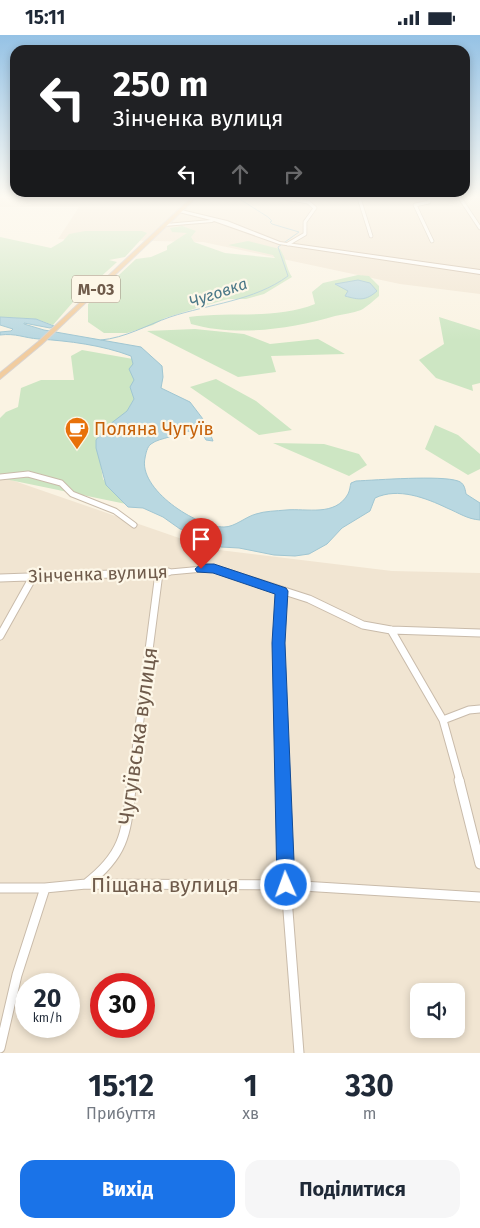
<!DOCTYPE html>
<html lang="uk">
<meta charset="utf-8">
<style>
body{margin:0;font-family:"Fira Sans",sans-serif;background:#f6f6f7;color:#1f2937;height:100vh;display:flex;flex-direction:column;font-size:19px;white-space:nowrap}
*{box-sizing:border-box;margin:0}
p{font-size:16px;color:#747a83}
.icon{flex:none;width:28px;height:28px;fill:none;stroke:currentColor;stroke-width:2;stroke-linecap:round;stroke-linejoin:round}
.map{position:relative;height:1018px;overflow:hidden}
.side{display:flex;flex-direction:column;background:#fff;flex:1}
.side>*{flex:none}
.hud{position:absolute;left:10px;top:10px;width:460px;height:152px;border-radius:15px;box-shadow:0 2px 8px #0003;background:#202124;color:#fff;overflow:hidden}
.buttons{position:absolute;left:410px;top:948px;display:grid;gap:10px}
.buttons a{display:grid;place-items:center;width:55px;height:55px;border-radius:10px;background:#fff;box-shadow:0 2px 8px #0003;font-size:25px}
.speed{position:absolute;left:15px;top:938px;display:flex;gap:10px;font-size:25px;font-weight:700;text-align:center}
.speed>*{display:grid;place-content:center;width:65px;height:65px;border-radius:50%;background:#fff;box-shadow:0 2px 8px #0003;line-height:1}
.speed small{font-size:12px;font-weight:400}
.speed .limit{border:8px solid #d22;background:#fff;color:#111}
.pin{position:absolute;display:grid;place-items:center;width:42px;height:42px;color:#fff;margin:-51px -21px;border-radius:50% 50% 50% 0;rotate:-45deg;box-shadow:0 0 5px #0007}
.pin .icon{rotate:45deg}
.me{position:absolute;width:55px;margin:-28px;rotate:358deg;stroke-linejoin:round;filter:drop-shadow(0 0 4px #0008)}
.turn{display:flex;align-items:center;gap:18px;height:105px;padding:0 20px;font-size:22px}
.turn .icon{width:65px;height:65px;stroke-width:2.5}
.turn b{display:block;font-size:35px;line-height:42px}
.lanes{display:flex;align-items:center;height:48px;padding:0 20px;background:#0003;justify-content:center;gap:25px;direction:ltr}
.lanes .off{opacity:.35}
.eta{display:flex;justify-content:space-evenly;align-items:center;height:85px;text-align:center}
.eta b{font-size:30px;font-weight:700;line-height:35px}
.cta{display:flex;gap:10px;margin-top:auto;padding:10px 20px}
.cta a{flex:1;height:58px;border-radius:15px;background:#1a73e8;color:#fff;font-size:20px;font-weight:700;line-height:58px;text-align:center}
.cta a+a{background:#f6f6f7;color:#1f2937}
.status{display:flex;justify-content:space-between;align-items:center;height:35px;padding:0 25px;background:#fff;direction:ltr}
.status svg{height:14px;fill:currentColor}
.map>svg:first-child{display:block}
.residential{fill:#f1e5d2;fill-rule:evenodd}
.green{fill:#cde6c3}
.water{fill:#b9d8e1;stroke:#a0c6d2}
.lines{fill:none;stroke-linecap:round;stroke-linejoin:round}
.stream{stroke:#a0c6d2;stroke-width:1}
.minor-far3-casing{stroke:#c9bbaa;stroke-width:4.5}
.minor-far2-casing{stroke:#c9bbaa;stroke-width:7}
.minor-far1-casing{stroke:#c9bbaa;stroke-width:9}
.minor-casing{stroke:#c9bbaa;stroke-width:11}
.secondary-casing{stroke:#cdbca9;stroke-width:2}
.trunk-casing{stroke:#dad4d0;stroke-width:2}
.minor-far3{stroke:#fff;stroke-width:3}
.minor-far2{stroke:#fff;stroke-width:5}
.minor-far1{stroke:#fff;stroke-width:7}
.minor{stroke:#fff;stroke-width:9}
.secondary{fill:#fff;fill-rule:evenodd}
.trunk{fill:#f1cc9f;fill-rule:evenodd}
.route{fill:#1a73e8;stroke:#114b97}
.labels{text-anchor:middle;stroke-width:4.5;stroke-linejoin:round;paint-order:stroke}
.shield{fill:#fdf7e8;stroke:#9a8a7a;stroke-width:1}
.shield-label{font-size:16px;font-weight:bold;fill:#6f5b4b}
.far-water-label{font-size:16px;font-style:italic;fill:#4b7888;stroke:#fdf7e8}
.food-label{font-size:18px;fill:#c56008;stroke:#fdf7e8;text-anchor:start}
.street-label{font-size:18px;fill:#6f5b4b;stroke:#fdf7e8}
.near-street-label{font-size:21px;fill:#6f5b4b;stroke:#fdf7e8}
</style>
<div class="status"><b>15:11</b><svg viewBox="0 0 49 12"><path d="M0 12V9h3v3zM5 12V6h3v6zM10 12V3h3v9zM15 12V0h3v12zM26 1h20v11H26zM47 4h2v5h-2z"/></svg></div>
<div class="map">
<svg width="480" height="1018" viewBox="0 0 480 1018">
<rect width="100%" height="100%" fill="#faf3e3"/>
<path class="residential" d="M0,163H480V259L400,249L203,207L58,204L79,172H0Z
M0,441L211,514L392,536L480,538V1018H0ZM26,949H69V991H26ZM101,949H144V991H101ZM419,956H456V994H419Z"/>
<path class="green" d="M182,191L196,196L191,202L194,207L225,218L275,223L273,220L228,210L248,206L280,214C286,223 286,233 292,242L264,259L246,264H228L200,272L165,283L153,290L127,298H104L88,287V269L136,224L151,222L167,215V211L187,198L172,197L170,193Z
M85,196H142L147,198L125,222L109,225L117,227L74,266L53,290L36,284L0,282V202L51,213L63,206L69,199Z
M358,240L369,241L379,251V261C374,265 367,272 361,275C353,278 343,279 335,281C290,294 237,302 191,289L189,282C230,276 275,285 315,269L312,257L323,248Z
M439,282L480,295V348L472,350L473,356L436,343L419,325L444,309Z
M195,294L244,299L270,309L318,304L345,319L271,321L276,337L238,342L147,296Z
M82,315L133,324V331L130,333L134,343V364L100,426L103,444L115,459L126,469L0,443V383L6,377L18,372L21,353L41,345H74L71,321Z
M216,344L256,366L292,395L259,400L190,352Z
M435,390L458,400L480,419V434L468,440L425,414Z
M273,408L324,409L359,419L367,430L349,441Z"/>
<path class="water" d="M358,245L370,248L377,256C366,266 359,265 345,261L348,256L335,249Z
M0,282L36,284L54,291L50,293L24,288V289L44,295L141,312L162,331L163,342L161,353L190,367L206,388L213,406L206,405L202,398C189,394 181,397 169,402C163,404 156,405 151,409C147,412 146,418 145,423C138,454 196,492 224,492C235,492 245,482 256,479C265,476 276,476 286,475C307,473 335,482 348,459C350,455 350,451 351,448L356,446C377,445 441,440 458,446C464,448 465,453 466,459L480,468V485C467,484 459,478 447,473C426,463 398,452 375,463L370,476L342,493L327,509L309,519L295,521L274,520L239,513L221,512L211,507L206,499L180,494L163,482L143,473L128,472L106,450L96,413V405L105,393L127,376L134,364L130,352L134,345L129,334L133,329L131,321C102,310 69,306 39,304C24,303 16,298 0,300V297L11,296L13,294L0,290Z"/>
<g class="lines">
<path class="stream" d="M101,305C125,303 147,290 170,282C209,269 254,266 288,241L278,212L299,197L272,189L270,187L272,186L268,182L238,163"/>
<defs>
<path id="minor-far3" d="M285,163L308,167L315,173L305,187V199L288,209
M359,163L371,201
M429,163V167L415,170L432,206
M460,163L480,193"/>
<path id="minor-far2" d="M0,442L28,439L61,448L72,459L115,476L134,490
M159,538L214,533L229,538"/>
<path id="minor-far1" d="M225,537L309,564L363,590L391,595L480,598
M0,543L168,537
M282,556L279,608L283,746
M391,595L443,685L460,746
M0,601L33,542
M443,685L469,675L480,674
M132,746L159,538"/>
<path id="minor" d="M283,745L286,850L299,1018
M459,745L480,829
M86,849C128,817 126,794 132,745
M0,853H45L86,849L286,850L480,862
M0,1013L17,940L45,853"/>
<path id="secondary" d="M181,175L227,186L280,207L480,235V239L279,209L214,186L212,187L164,191L166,189L211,185L179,177Z"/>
<path id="trunk" d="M191,163H196L42,309L0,344V338L38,307Z"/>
</defs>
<use href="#minor-far3" class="minor-far3-casing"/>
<use href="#minor-far2" class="minor-far2-casing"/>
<use href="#minor-far1" class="minor-far1-casing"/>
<use href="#minor" class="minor-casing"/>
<use href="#secondary" class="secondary-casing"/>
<use href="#trunk" class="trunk-casing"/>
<use href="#minor-far3" class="minor-far3"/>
<use href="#minor-far2" class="minor-far2"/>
<use href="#minor-far1" class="minor-far1"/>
<use href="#minor" class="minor"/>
<use href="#secondary" class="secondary"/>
<use href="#trunk" class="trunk"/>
</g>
<linearGradient id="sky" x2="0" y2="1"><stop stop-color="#95c2e5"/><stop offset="0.53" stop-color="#fdfaf2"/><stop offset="1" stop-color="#fdfaf2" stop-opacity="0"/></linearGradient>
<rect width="480" height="305" fill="url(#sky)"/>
<path class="route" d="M201,529H214L286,553L288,556L285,608L295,850L292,857L286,859L280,857L277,850L272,608L275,559L213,538L197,537L195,534Z"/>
<defs>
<symbol id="cafe-pin" viewBox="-11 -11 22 30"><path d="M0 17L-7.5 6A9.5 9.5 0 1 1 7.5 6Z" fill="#e8710a" stroke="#fdf7e8"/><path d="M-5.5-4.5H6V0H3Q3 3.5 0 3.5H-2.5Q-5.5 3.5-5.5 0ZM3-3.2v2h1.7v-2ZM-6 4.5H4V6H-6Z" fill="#fff"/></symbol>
</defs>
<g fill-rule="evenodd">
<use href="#cafe-pin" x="63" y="380" width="28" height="38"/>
</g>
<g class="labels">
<rect class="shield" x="72" y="240.5" width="48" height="27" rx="4"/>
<g class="shield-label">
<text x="96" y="260">М-03</text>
</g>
<g class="far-water-label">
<text transform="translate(218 257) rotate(-19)" y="6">Чуговка</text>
</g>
<g class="food-label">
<text x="94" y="400">Поляна Чугуїв</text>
</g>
<g class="street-label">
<text transform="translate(98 539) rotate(-2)" y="6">Зінченка вулиця</text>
</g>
<g class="near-street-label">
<text transform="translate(138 701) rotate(-82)" y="7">Чугуївська вулиця</text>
<text x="165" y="857">Піщана вулиця</text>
</g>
</g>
</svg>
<div class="buttons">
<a><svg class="icon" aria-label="sound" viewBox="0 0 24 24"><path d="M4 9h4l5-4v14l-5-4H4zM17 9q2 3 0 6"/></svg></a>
</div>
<div class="speed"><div>20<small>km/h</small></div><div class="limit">30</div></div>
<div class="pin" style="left:201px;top:534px;background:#d93025"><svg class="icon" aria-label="arrive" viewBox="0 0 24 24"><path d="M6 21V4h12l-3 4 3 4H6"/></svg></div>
<svg class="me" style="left:286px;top:850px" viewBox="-20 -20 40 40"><circle r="17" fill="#1a73e8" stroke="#fff" stroke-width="3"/><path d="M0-11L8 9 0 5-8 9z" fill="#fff"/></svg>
<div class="hud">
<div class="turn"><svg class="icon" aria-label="left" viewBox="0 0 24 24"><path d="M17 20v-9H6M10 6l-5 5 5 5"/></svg><div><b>250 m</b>Зінченка вулиця</div></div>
<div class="lanes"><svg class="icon" aria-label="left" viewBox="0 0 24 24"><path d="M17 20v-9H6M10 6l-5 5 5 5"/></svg><svg class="icon off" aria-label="ahead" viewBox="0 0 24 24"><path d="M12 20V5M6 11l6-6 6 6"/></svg><svg class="icon off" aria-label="right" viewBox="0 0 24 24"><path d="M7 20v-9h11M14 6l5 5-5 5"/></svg></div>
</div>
</div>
<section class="side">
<div class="eta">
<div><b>15:12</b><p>Прибуття</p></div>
<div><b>1</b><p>хв</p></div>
<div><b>330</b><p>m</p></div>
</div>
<div class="cta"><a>Вихід</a><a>Поділитися</a></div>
</section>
